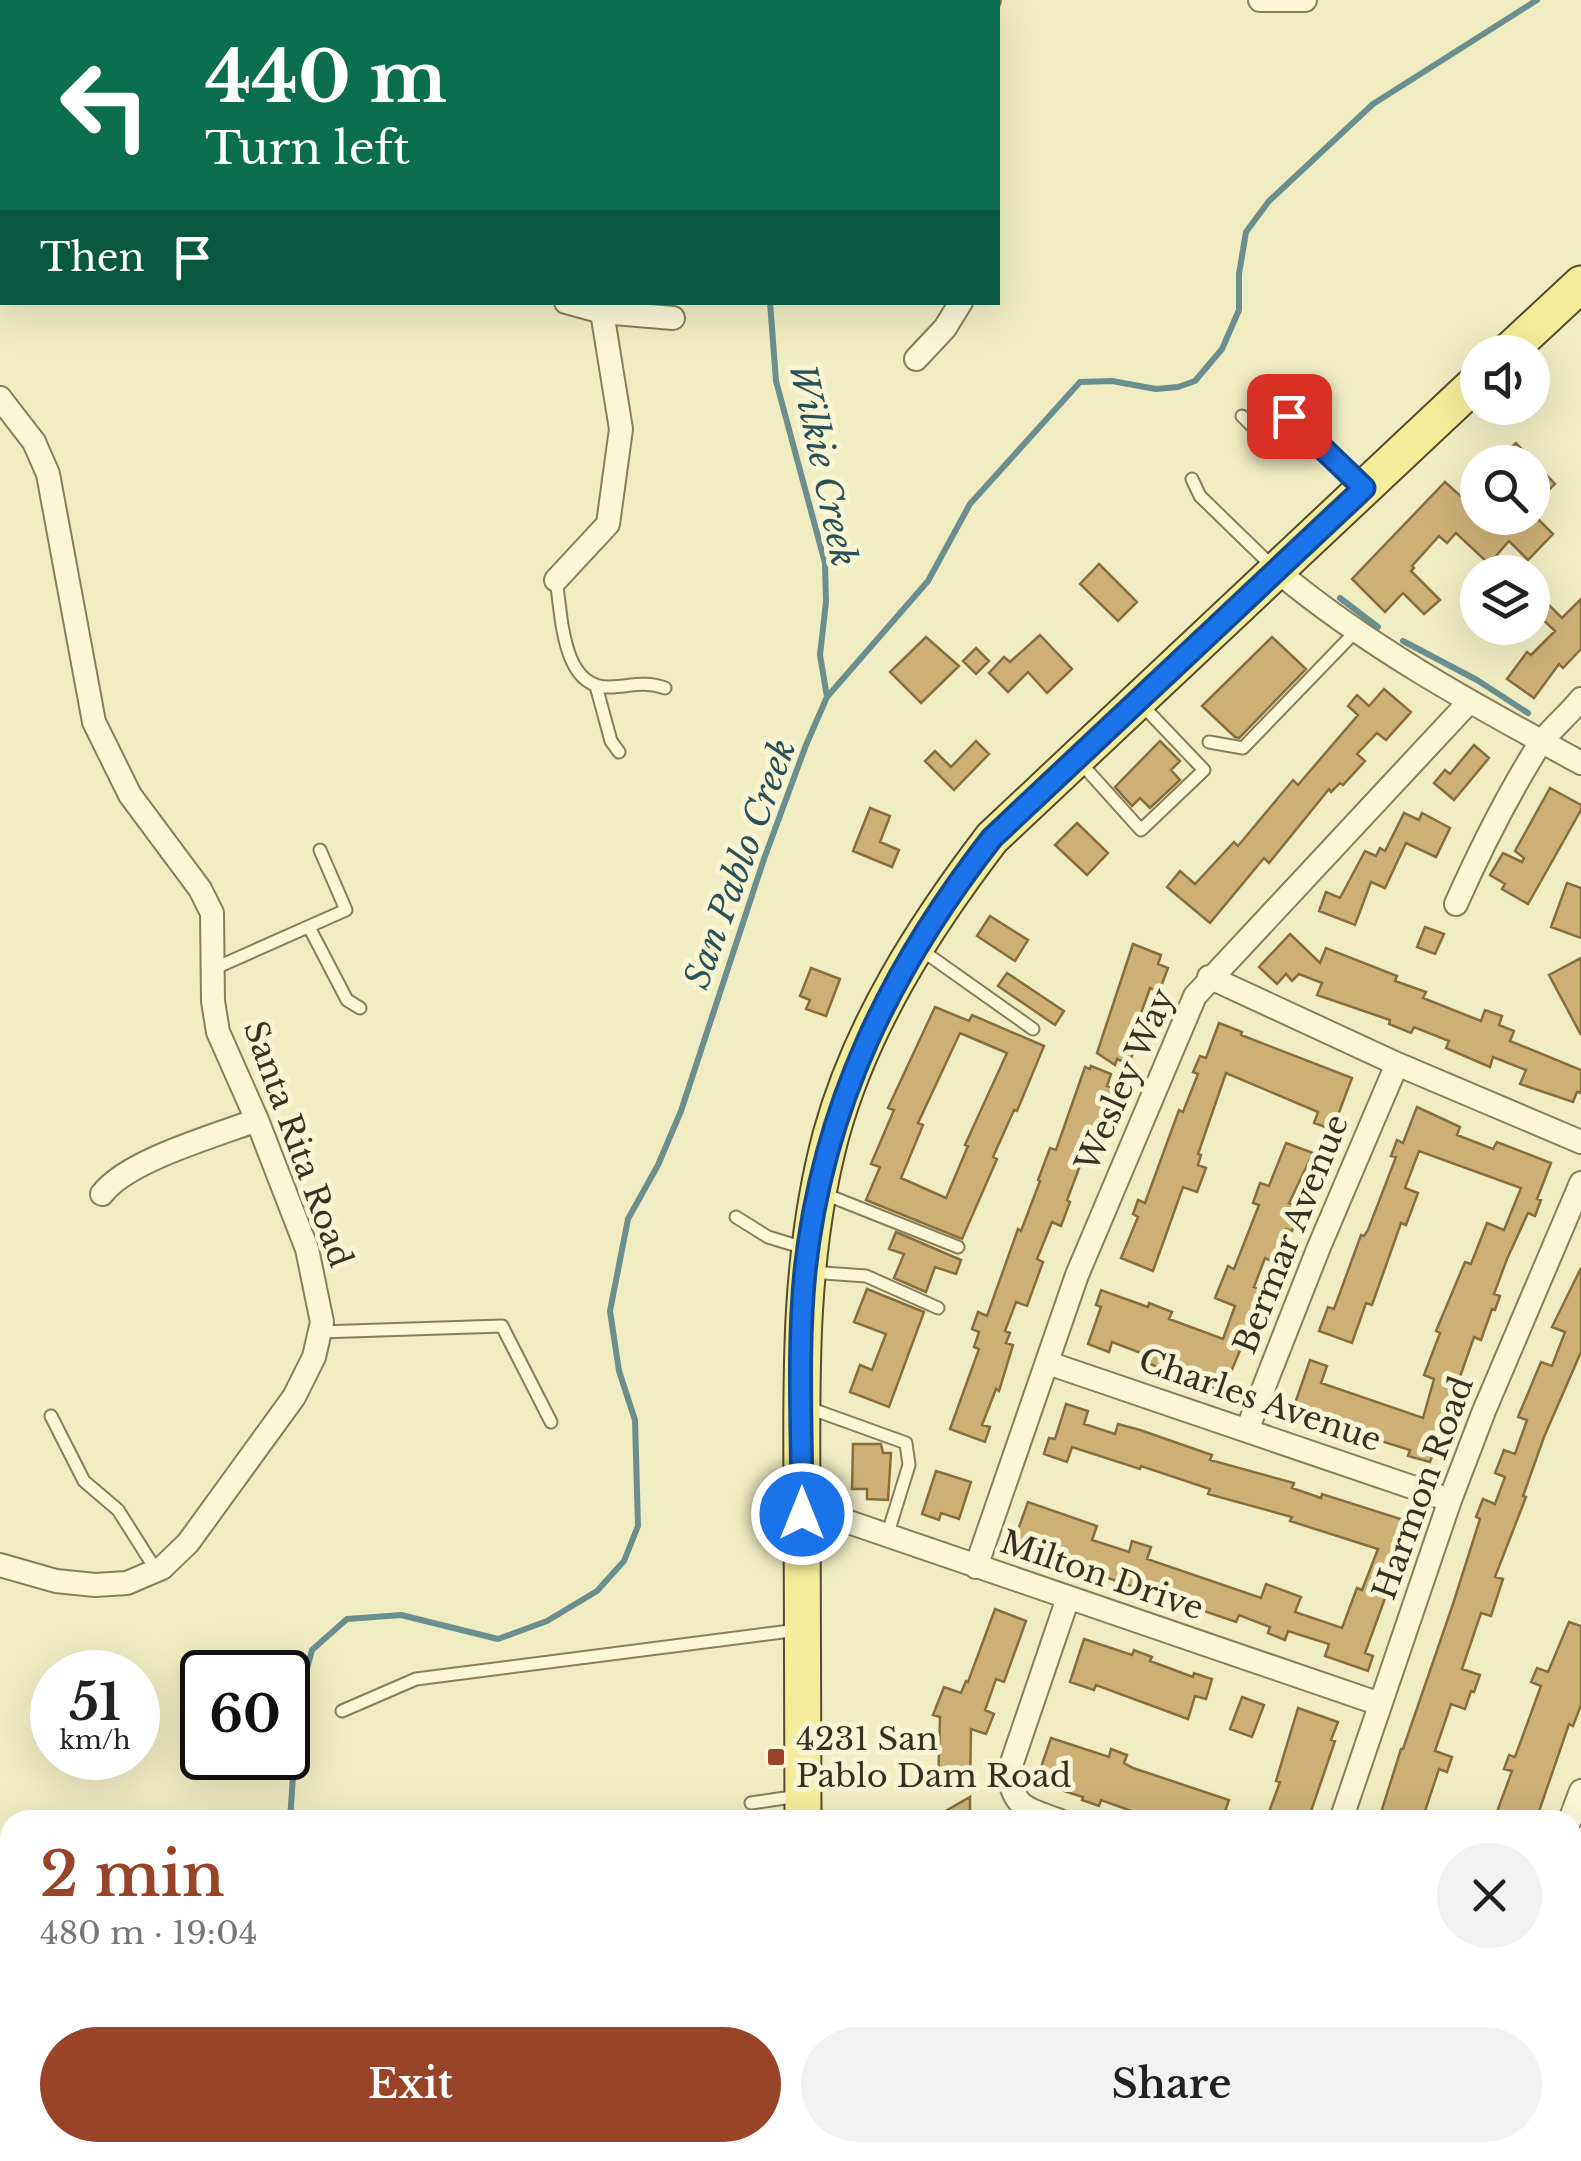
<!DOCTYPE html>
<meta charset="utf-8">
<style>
body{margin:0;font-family:"Libre Baskerville",serif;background:#f2f2f2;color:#222;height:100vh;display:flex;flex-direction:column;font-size:38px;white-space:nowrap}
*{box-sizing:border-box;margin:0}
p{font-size:32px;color:#767676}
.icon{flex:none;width:55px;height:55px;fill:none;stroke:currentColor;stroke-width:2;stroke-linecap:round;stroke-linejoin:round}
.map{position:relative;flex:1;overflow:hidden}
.side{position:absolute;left:0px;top:1810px;width:1582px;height:352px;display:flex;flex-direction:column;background:#fff;border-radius:30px 30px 0 0;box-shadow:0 10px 40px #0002}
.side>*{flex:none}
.banner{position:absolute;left:0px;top:0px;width:1000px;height:305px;box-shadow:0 10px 40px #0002;background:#0b6e4f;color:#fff;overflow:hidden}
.controls{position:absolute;left:1460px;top:335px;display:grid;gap:20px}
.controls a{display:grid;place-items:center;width:90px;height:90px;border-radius:50%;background:#fff;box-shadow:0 10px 40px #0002;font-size:50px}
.speed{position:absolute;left:30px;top:1650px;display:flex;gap:20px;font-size:50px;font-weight:700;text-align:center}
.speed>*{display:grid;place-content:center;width:130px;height:130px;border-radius:50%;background:#fff;box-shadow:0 10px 40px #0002;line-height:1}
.speed small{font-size:25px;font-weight:400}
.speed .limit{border:5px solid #111;border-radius:15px;background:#fff;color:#111}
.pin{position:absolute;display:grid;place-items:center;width:85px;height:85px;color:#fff;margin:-42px;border-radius:20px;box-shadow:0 5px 15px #0006}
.me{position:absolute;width:110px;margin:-55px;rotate:0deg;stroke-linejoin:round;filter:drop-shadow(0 0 8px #0008)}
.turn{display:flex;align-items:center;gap:35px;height:210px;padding:0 40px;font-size:45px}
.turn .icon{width:130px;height:130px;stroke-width:2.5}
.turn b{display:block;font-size:70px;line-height:85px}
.then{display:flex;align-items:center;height:95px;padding:0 40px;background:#0003;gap:20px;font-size:38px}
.round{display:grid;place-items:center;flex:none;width:105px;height:105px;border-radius:52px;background:#f2f2f2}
.head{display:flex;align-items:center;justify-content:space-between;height:170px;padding:0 40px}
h1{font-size:60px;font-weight:600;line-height:75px;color:#994328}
.action{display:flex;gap:20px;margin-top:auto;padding:20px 40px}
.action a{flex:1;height:115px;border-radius:60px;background:#994328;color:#fff;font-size:40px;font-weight:600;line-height:115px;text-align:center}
.action a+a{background:#f2f2f2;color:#222}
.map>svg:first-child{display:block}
.forest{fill:url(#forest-firs)}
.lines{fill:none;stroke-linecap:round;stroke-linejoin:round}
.stream{stroke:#6b8f8f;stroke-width:6}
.building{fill:#ceb077;stroke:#886e3e;stroke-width:2.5;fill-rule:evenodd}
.lane-casing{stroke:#897e59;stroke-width:15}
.street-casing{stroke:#897e59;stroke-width:26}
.secondary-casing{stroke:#6b5f3c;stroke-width:36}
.primary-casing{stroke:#564b2d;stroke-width:39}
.lane{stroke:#f9f7d5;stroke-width:11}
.street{stroke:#f9f7d5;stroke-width:22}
.secondary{stroke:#f9f7d5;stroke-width:32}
.primary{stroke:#f3ed99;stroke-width:35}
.route-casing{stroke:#114b97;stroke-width:25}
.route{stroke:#1a73e8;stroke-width:18}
.poi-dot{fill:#994328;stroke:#f6f4d2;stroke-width:4}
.labels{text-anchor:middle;stroke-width:10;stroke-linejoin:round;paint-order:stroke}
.street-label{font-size:32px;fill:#38311d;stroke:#f6f4d2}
.poi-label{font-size:32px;fill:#38311d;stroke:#f6f4d2;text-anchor:start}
.water-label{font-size:35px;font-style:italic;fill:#2c5058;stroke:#f6f4d2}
</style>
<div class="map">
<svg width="1581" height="2161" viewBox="0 0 1581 2161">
<defs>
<pattern id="forest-firs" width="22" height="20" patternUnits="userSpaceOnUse" patternTransform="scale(2.5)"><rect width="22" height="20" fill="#b9cd96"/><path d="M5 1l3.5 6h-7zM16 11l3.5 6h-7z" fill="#a0b081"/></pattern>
</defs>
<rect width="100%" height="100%" fill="#efecc2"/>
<path class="forest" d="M1573,2151H1581V2161H1046L1049,2152Z"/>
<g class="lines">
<path class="stream" d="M798,2V0
M770,302L776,381L825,563L826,602L820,655L827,697
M1340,598L1378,627
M1403,641L1477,680L1528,713
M290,1820L298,1702L312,1650L347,1619L401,1615L498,1639L547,1621L597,1591L624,1561L638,1526L635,1420L619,1371L610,1311L628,1219L658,1165L681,1111L764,859L806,745L827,697L928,581L970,504L1080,382L1112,381L1156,389L1178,387L1195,381L1222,349L1239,310V274L1246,232L1269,201L1373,104L1537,0
M473,2152L496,2161
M1066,2152L1085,2161
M636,2161L643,2152"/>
</g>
<path class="building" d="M1516,443L1555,484L1532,506V462H1495Z
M1445,482L1478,512V518H1537L1553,534L1528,560L1509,541L1489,564L1456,533L1447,543L1439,536L1412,566L1414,568L1411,571L1440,600L1424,614L1403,593L1385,612L1352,579Z
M1099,564L1137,602L1118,621L1080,584Z
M1581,599V649L1563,668L1559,664L1534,698L1507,679L1527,652L1531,655L1555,631L1539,616L1549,605L1562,618Z
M1040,635L1072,669L1047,693L1028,672L1008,692L989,673L1004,657L1010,662Z
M926,637L959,666L921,703L890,672Z
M1272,637L1306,669L1239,738L1235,737L1202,706Z
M976,648L989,661L976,674L963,661Z
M1384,689L1411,712L1386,740L1377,733L1357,754L1365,761L1343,785L1340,783L1331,792L1329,789L1269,863L1264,858L1210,923L1167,887L1180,871L1195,884L1234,842L1238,846L1293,780L1298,785L1358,715L1348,706L1357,695L1369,706Z
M976,741L989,754L954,790L925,761L935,751L951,767Z
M1160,741L1180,761L1171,770L1180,780L1150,808L1140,798L1132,806L1115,787Z
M1474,745L1489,758L1454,800L1434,783L1445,770L1450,774Z
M1550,788L1581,805V810L1528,904L1502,889L1505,884L1490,875L1503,853L1522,862L1524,858L1515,851Z
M870,808L890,816L880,842L899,850L892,867L853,851Z
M1404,813L1419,820L1422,813L1450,828L1436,857L1406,843L1385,888L1371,882L1355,925L1319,911L1326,892L1340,898L1365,851L1376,856L1380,848L1385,851Z
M1077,823L1108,853L1087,875L1055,845Z
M1567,883L1581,888V938L1551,927Z
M990,916L1028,940L1015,961L977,936Z
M1425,927L1444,934L1435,954L1417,947Z
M1290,934L1320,963L1326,948L1397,976L1395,981L1426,992L1423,998L1481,1021L1485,1010L1502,1016L1499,1025L1514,1031L1510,1041L1581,1070V1093L1577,1092L1573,1102L1520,1084L1526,1070L1493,1057L1490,1067L1446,1048L1449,1041L1414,1027L1411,1033L1389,1024L1390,1020L1317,995L1322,983L1299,974L1292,981L1286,974L1277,984L1259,967Z
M1133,944L1161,955L1158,964L1168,968L1159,992L1150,988L1140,1016L1146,1018L1129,1064L1117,1059L1115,1065L1097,1053Z
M1581,958V1035L1549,975Z
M811,968L840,979L826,1016L806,1009L810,1000L800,996Z
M1007,973L1064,1011L1055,1025L998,986Z
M935,1007L969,1021L972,1015L1044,1046L1017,1111L1014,1110L993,1157L997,1159L962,1239L866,1200L880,1167L871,1164L894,1110L888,1108ZM960,1033L1007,1053L965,1145L968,1146L946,1198L901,1178L923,1125L918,1123Z
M1219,1023L1242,1032L1241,1035L1352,1078L1338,1115L1342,1116L1336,1131L1314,1123L1318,1112L1226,1073L1198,1154L1201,1155L1198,1165L1206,1168L1197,1192L1183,1187L1153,1271L1121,1258L1138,1217L1133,1214L1138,1200L1145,1203L1179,1110L1183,1112L1198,1074L1193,1072L1200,1056L1206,1058Z
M1091,1066L1111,1074L1107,1086L1113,1088L1101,1119L1106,1121L1094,1152L1086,1150L1067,1200L1070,1202L1061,1226L1052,1222L1037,1259L1043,1262L1027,1306L1016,1302L1005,1331L1010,1333L1006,1343L1013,1345L999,1391L996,1389L982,1425L990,1427L985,1442L950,1429L979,1349L974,1347L979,1332L972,1329L978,1312L987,1316L1018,1229L1021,1231L1040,1181L1038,1180L1050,1148L1056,1150L1085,1067L1090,1069Z
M1417,1107L1460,1127L1457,1135L1493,1149L1497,1142L1551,1163L1537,1199L1541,1200L1535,1216L1528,1213L1507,1259L1494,1294L1500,1296L1495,1310L1492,1309L1481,1340L1474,1337L1430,1462L1408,1456L1410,1450L1342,1429L1344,1422L1316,1413L1313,1419L1292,1412L1310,1360L1327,1366L1321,1383L1423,1418L1434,1379L1424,1375L1440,1333L1436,1331L1465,1262L1471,1264L1487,1223L1504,1230L1521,1188L1419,1151L1405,1188L1418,1193L1406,1225L1401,1223L1372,1305L1366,1303L1352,1343L1319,1331L1328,1307L1334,1309L1361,1235L1364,1236L1368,1230L1396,1157L1391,1156L1397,1140L1403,1143Z
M1286,1143L1313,1153L1289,1203L1301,1208L1292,1231L1286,1229L1273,1262L1265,1258L1254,1287L1265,1291L1223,1391L1139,1360L1141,1353L1112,1342L1109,1352L1088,1344L1101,1307L1096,1305L1101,1290L1148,1307L1149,1303L1172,1312L1169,1319L1223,1339L1235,1306L1215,1298L1228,1266L1234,1269L1259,1205L1253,1203L1260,1183L1269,1186Z
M896,1232L961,1260L956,1274L935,1267L926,1292L894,1278L904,1254L889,1249Z
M1581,1268V1352L1544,1437L1523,1496L1526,1497L1495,1577L1503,1579L1491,1616L1481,1613L1462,1669L1480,1675L1474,1692L1471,1691L1465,1709L1451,1704L1435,1751L1452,1757L1447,1772L1439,1769L1422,1820H1394L1380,1816L1401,1749H1403L1453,1604L1480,1519L1476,1517L1483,1499L1495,1504L1505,1477L1495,1473L1504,1450L1515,1454L1527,1420L1518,1417L1541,1362L1552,1366L1565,1332L1552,1327Z
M867,1289L924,1312L889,1407L850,1392L860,1365L872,1370L886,1334L854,1322Z
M1066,1404L1088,1411L1084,1424L1115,1434L1118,1424L1140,1430L1212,1455L1210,1460L1294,1483L1292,1488L1321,1498L1322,1494L1410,1522L1396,1559L1399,1560L1365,1653L1373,1656L1368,1671L1325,1656L1329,1644L1288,1631L1285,1640L1268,1633L1270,1627L1239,1615L1236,1622L1032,1552L1034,1545L1015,1538L1028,1502L1097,1526L1092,1540L1129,1552L1132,1541L1151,1547L1147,1559L1261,1598L1266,1584L1301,1597L1295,1612L1342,1628L1357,1588L1362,1590L1378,1549L1290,1521L1292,1517L1208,1494L1210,1489L1141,1466L1140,1469L1072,1447L1067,1462L1044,1454L1049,1438L1055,1439Z
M853,1444H881L883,1453H891L888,1500L867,1499V1489H852Z
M936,1471L971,1482L959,1519L941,1513L939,1520L922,1514Z
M995,1609L1026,1621L1004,1682L996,1679L985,1710L994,1714L986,1734L971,1729L970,1787H938L940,1717L933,1715L944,1687L961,1693L966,1681L968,1682Z
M1569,1622L1581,1626V1705L1573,1726L1569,1724L1536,1820H1494L1512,1771L1504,1769L1509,1755L1515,1757L1541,1686L1531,1682L1537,1668L1548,1672Z
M1084,1639L1132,1655L1134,1650L1152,1657L1150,1661L1193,1677L1194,1673L1212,1679L1206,1699L1195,1696L1188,1719L1096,1685L1094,1690L1070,1682Z
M1242,1697L1264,1705L1252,1737L1230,1729Z
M1298,1708L1338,1722L1331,1740L1335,1741L1308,1820H1266L1280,1782L1276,1781Z
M1051,1738L1109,1757L1111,1749L1127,1755L1124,1763L1133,1768L1229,1800L1222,1820H1142L1143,1815L1101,1800L1099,1806L1082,1800L1083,1797L1036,1782Z
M970,1797V1820H930Z"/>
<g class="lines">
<defs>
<path id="lane" d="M1242,416L1265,439L1289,416L1361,485
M1192,479L1200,496L1273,567
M556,580C562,614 561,690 611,687C630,686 646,681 665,688
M596,686L611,741L619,752
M1209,742L1243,748L1356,631
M1079,761L1141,830L1204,770L1141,704
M309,927L347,1000L360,1008
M920,949L1033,1029
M213,969L346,910L320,850
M822,1193L958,1247
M736,1217L768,1237L804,1248
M810,1272L866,1276L938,1308
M320,1332L502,1326L551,1422
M809,1408L906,1443L909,1465L887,1536
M51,1416L84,1481L118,1510L156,1570
M342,1711L416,1679L798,1630
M751,1803L799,1796
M0,1878L10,1889
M0,1939L10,1930
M0,1956L10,1948
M0,2107L10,2099
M247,2161L257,2152"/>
<path id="street" d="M375,0L376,2
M612,0L613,2
M1260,0H1305
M987,2L989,0
M566,302L602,312L673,318
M916,359L945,328L961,302
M0,398L34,442L48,474L94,722L130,795L200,889L212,913L213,1001L218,1032L257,1120L307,1249L322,1322L314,1357L294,1397L188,1543L162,1568L127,1583L95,1585L56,1581L0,1565
M1276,570C1369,648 1475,705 1581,763
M556,580L608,524L621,429L602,312L604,302
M1456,904C1480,850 1507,796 1539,745C1549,731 1569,714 1581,699
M1209,977L1397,1064L1581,1142
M102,1194C128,1160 215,1136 257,1120
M1048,1363L1450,1500
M1247,1430L1319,1247L1397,1064
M802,1513L837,1518L1380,1704
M976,1567L1077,1275L1195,996L1469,702
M1058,1820C1027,1809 1015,1809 1008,1774L1068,1598
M1341,1820L1450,1500L1484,1411L1581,1183
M1570,1820L1581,1791
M1572,2035L1581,2036"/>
<path id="secondary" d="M0,2007L10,2019
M118,2152L125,2161"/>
<path id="primary" d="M1508,352L1581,284
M803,1820C803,1709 802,1598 802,1488C801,1368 800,1251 831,1135C861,1026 924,927 992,838L1478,381
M720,2161L725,2152"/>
</defs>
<use href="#lane" class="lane-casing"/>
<use href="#street" class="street-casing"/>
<use href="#secondary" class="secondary-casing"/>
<use href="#primary" class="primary-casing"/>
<use href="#lane" class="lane"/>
<use href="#street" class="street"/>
<use href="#secondary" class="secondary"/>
<use href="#primary" class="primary"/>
</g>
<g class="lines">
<defs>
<path id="route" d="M802,1514C802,1433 797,1351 805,1271C823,1105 891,968 992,838L1364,488L1289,416"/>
</defs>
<use href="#route" class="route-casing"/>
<use href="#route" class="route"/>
</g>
<rect class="poi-dot" x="766" y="1747" width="20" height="20" rx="5"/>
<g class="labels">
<g class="street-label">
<text transform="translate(1125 1080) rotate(-66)" y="11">Wesley Way</text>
<text transform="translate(298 1144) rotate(70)" y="11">Santa Rita Road</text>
<text transform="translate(1291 1234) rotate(-68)" y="11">Bermar Avenue</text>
<text transform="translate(1260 1400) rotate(19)" y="11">Charles Avenue</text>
<text transform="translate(1423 1488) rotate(-70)" y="11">Harmon Road</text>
<text transform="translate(1102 1575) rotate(19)" y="11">Milton Drive</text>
</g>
<g class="poi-label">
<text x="796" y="1750">4231 San<tspan x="796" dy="37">Pablo Dam Road</tspan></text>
</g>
<g class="water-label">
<text transform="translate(823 465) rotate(78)" y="12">Wilkie Creek</text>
<text transform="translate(740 864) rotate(-70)" y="12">San Pablo Creek</text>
</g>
</g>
</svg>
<div class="controls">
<a><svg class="icon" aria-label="sound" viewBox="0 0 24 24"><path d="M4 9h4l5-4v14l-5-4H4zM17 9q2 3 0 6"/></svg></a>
<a><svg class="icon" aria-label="search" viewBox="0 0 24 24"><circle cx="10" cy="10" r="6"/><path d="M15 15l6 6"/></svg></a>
<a><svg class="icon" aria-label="layers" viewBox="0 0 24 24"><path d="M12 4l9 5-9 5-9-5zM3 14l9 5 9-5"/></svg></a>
</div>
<div class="speed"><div>51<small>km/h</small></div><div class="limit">60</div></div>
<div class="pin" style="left:1289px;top:416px;background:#d93025"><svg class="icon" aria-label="arrive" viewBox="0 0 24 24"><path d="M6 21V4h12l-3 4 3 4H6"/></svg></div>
<svg class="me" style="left:802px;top:1514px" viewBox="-20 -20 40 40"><circle r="17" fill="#1a73e8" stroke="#fff" stroke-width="3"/><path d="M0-11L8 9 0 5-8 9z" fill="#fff"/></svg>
<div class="banner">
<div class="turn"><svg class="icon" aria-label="left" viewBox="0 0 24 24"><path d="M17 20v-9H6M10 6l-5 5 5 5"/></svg><div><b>440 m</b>Turn left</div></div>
<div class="then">Then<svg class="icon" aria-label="arrive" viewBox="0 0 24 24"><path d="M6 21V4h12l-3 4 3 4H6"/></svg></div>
</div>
<section class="side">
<div class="head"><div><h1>2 min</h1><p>480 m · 19:04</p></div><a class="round"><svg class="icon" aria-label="close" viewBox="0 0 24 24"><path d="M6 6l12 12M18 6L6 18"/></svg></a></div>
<div class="action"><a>Exit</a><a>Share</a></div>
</section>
</div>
